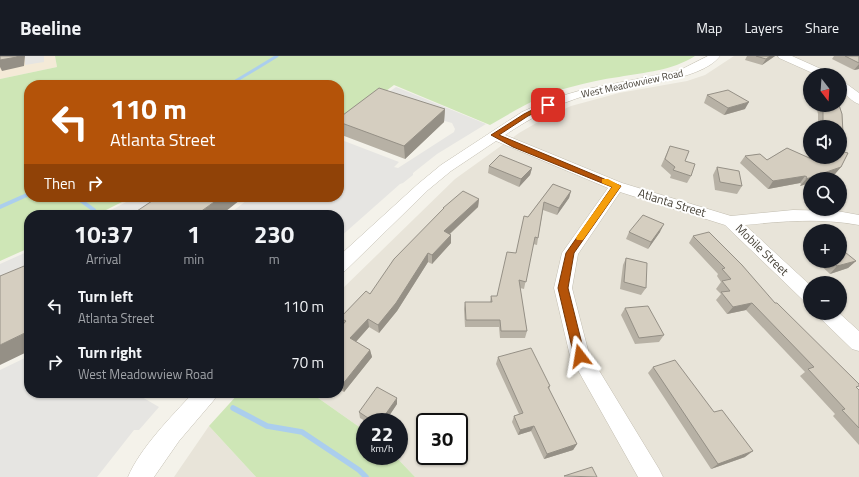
<!DOCTYPE html>
<meta charset="utf-8">
<style>
body{margin:0;font-family:"Titillium Web",sans-serif;background:#242831;color:#f1f3f6;height:100vh;display:flex;flex-direction:column;font-size:15px;white-space:nowrap}
*{box-sizing:border-box;margin:0}
p{font-size:13px;color:#9ea1a6}
.icon{flex:none;width:22px;height:22px;fill:none;stroke:currentColor;stroke-width:2;stroke-linecap:round;stroke-linejoin:round}
.map{position:relative;flex:1;overflow:hidden}
.details{position:absolute;left:24px;top:154px;width:320px;height:188px;display:flex;flex-direction:column;background:#171b24;border-radius:16px;box-shadow:0 1px 3px #0004}
.details>*{flex:none}
.guide{position:absolute;left:24px;top:24px;width:320px;height:122px;border-radius:16px;box-shadow:0 1px 3px #0004;background:#b45309;color:#fff;overflow:hidden}
.needle{width:26px;rotate:163deg}
.buttons{position:absolute;left:803px;top:12px;display:grid;gap:8px}
.buttons a{display:grid;place-items:center;width:44px;height:44px;border-radius:50%;background:#171b24;box-shadow:0 1px 3px #0004;font-size:20px}
.speed{position:absolute;left:356px;top:357px;display:flex;gap:8px;font-size:20px;font-weight:700;text-align:center}
.speed>*{display:grid;place-content:center;width:52px;height:52px;border-radius:50%;background:#171b24;box-shadow:0 1px 3px #0004;line-height:1}
.speed small{font-size:10px;font-weight:400}
.speed .limit{border:2px solid #111;border-radius:6px;background:#fff;color:#111}
.pin{position:absolute;display:grid;place-items:center;width:34px;height:34px;color:#fff;margin:-17px;border-radius:8px;box-shadow:0 2px 6px #0006}
.me{position:absolute;width:44px;margin:-22px;rotate:346deg;stroke-linejoin:round;filter:drop-shadow(0 0 3px #0008)}
.turn{display:flex;align-items:center;gap:14px;height:84px;padding:0 20px;font-size:18px}
.turn .icon{width:52px;height:52px;stroke-width:2.5}
.turn b{display:block;font-size:28px;line-height:34px}
.then{display:flex;align-items:center;height:38px;padding:0 20px;background:#0003;gap:8px;font-size:15px}
.eta{display:flex;justify-content:space-evenly;align-items:center;height:68px;text-align:center}
.eta b{font-size:24px;font-weight:700;line-height:28px}
ul{padding:0;list-style:none}
li{display:flex;align-items:center;gap:12px;height:56px;padding:0 20px}
li div{flex:1}
li b{display:block;font-size:15px}
li em{font-style:normal}
header{display:flex;align-items:center;gap:24px;box-sizing:border-box;height:56px;padding:0 20px;background:#171b24;border-bottom:1px solid #363941}
header strong{font-size:19px}
nav{display:flex;gap:22px;margin-inline-start:auto;font-size:14px}
.map>svg:first-child{display:block}
.residential{fill:#e8e4d9;fill-rule:evenodd}
.commercial{fill:#f4ead7}
.green{fill:#cee6b6}
.parking{fill:#e6e5e2}
.lines{fill:none;stroke-linecap:round;stroke-linejoin:round}
.stream-far2{stroke:#abceed;stroke-width:3}
.stream-far1{stroke:#abceed;stroke-width:4}
.stream{stroke:#abceed;stroke-width:5.5}
.minor-casing{stroke:#c2bdb0;stroke-width:1}
.minor{fill:#fff;fill-rule:evenodd}
.wall{fill:#b7b1a5}
.shaded-wall{fill:#959086}
.building{fill:#d5cec0;stroke:#959086}
.route{fill:#b45309;stroke:#753606}
.slow{fill:#f59e0b}
.labels{text-anchor:middle;stroke-width:4;stroke-linejoin:round;paint-order:stroke}
.far-street-label{font-size:10px;fill:#484339;stroke:#fff}
.street-label{font-size:12px;fill:#484339;stroke:#fff}
</style>
<header>
<strong>Beeline</strong>
<nav><a>Map</a><a>Layers</a><a>Share</a></nav>
</header>
<div class="map">
<svg width="859" height="421" viewBox="0 0 859 421">
<rect width="100%" height="100%" fill="#f4f2ea"/>
<path class="residential" d="M734,0H859V421H415L395,400H399V366H365V375L311,337H339V236L455,123L519,77L545,62L571,50L619,37L687,25L705,19ZM810,19H840V49H810ZM810,71H840V101H810ZM810,123H840V153H810ZM810,175H840V205H810ZM810,227H840V257H810ZM425,366H459V400H425Z
M209,370L256,421H174Z"/>
<path class="commercial" d="M0,0H55L57,11L0,23Z"/>
<path class="green" d="M55,0H695C671,15 646,16 619,21C603,23 586,27 571,31C541,38 516,54 490,69L394,29L339,70V29H29V141H132L96,159H29V192L0,205V23L57,11Z
M239,337H311L365,375V400H395L415,421H256L209,370Z"/>
<path class="parking" d="M25,0H44V6L25,9Z
M396,31L486,68L437,98L413,117V119L403,127L400,128L339,182V159H228L251,141H339V83L399,106L394,111L398,112L454,76L455,73L452,67L434,62L389,36Z
M136,141H181L155,159H101Z
M29,195V215L0,227V208Z
M27,301L29,308V337H135L159,351L139,374H134L97,421H0V314Z"/>
<g class="lines">
<path class="stream-far2" d="M229,29L277,0"/>
<path class="stream-far1" d="M76,141L94,154
M0,151L29,138"/>
<path class="stream" d="M233,352L267,370L302,376L359,414L366,421"/>
<defs>
<path id="minor" d="M708,0H720C700,27 620,30 587,39C555,49 532,61 505,79L622,127L731,160L793,154L837,155L859,159V169C821,162 784,165 745,169L810,229V247L804,245L725,169L620,136L578,198L572,232L589,298L659,413L663,421H638L570,300L554,232L562,197L608,132L496,85L451,115L428,134L345,215L339,216V200L418,128L441,109L522,56L551,43L582,34L678,15Z
M778,0H792L830,17L831,19H817L779,2Z
M840,25L844,26L859,37V48C852,46 846,38 840,33Z
M818,257H839L859,275V295L852,293L820,262Z
M193,337H218L214,344L179,385L154,421H128C140,392 172,360 193,337Z"/>
</defs>
<use href="#minor" class="minor-casing"/>
<use href="#minor" class="minor"/>
</g>
<path class="wall" d="M747,0H775L762,9L745,4Z
M834,0H859V13L854,14L832,3Z
M707,39L745,53L724,59L704,47Z
M816,49H839L842,58L844,96L848,97L841,111L835,118L822,123H810V127L800,130L801,128L800,127L768,133L740,107L745,100L760,98L767,104L787,92L815,105L817,101H840V71H818V58Z
M445,53L444,66L405,103L339,78V62Z
M670,90L685,105L691,120L687,127L670,122L671,119L661,110Z
M489,110L532,112L530,119L519,131L488,117Z
M717,111L742,130L737,138L715,134L713,119Z
M553,128L571,135L569,142L557,159L543,154L538,182L537,189L533,188L524,233L520,232L527,275L525,282H500L499,271H465L464,253L465,246H490L491,240H497L516,197L528,161Z
M479,143L478,151L450,178L451,179V187L432,208L428,206L397,255L379,277L369,271L356,286L370,294L372,301L344,336L339,333V273L342,270L340,262L370,238L443,154V152Z
M629,176H660L648,193L626,183Z
M693,180L775,247L859,334V389L833,360L835,358L800,320L805,316L746,254L727,258L716,244L721,238L716,233L721,226L717,220L718,218L689,187Z
M809,186H810V200L803,193Z
M626,202L646,232L641,239L620,233L623,209Z
M816,205H856L848,212L830,218Z
M625,252L664,279L659,286L635,288L621,259Z
M498,301L550,330L549,334L577,388L573,394L544,403L531,375L518,379L512,366L514,360L519,358L496,308Z
M653,311L745,401L711,413L648,317Z
M397,348L385,366H367L360,362L359,356Z"/>
<path class="shaded-wall" d="M17,0H25L24,10L2,15L0,11V4Z
M770,0H775L762,9L766,3Z
M859,8V13L854,14Z
M749,46L745,53L724,59L728,52Z
M445,53L444,66L405,103L404,90Z
M841,111L835,118L822,123H810V127L800,130L806,123Z
M532,112L530,119L519,131L521,123Z
M805,120L800,127L768,133L773,125Z
M571,135L569,142L557,159L559,152Z
M221,141H244L221,159H196Z
M479,143L478,151L443,184L444,175Z
M664,168L660,176L648,193L651,186Z
M451,179V187L432,208V199Z
M428,197V206L397,255L379,277L378,269Z
M856,205L848,212L830,218L837,210Z
M752,247L746,254L727,258L733,251Z
M368,263L369,271L352,290L350,282Z
M29,275V295L0,309V289Z
M370,294L372,301L344,336L342,329Z
M397,342V348L385,366H380Z
M534,370L531,375L518,379L520,374Z
M577,388L573,394L544,403L547,398Z
M753,395L745,401L711,413L718,408Z"/>
<path class="building" d="M0,0H17V1L0,4Z
M756,0H770L766,3Z
M845,0H859V7Z
M379,32L445,53L404,90L339,66V62Z
M728,34L749,46L728,52L707,39Z
M822,49H839L842,58L844,96L848,97L841,111L806,123L807,121L805,120L773,125L745,100L760,98L767,104L787,92L816,105L818,101H840V71H823V52Z
M670,90L689,95L685,105L695,108L691,120L673,114L675,111L665,103Z
M500,99L532,112L521,123L489,110Z
M717,111L739,115L742,130L720,126Z
M553,128L571,135L559,152L544,146L538,182L535,181L526,226L519,224L527,275H501L500,264H466L465,246H492L491,240H497L507,196L516,197L524,160L528,161Z
M463,135L479,143L444,175L451,179L432,199L428,197L396,247L378,269L368,263L350,282L370,294L342,329L339,327V273L346,265L340,262L366,235L370,238L394,203L444,152H443Z
M158,141H221L196,159H131Z
M643,159L664,168L651,186L629,176Z
M709,176L742,209L775,247H777L859,328V330L856,331L859,334V372L842,354L845,353L808,313L814,311L752,247L733,251L721,236L730,235L722,225L731,223L722,213L725,212L693,180Z
M840,192L856,205L837,210L831,205H840Z
M626,202L647,207L646,232L624,226Z
M29,208V275L0,289V220Z
M648,250L664,279L639,282L625,252Z
M531,292L550,330L548,331L577,388L547,398L534,370L520,374L514,360L523,357L498,301Z
M675,304L714,356L722,354L753,395L718,408L653,311Z
M377,331L397,342L380,366H374L359,356Z
M592,411L597,421L564,420Z"/>
<path class="route" d="M546,47L551,49L528,60L499,79L621,130L574,197L568,232L585,300L583,303L580,304L576,303L574,300L558,232L566,197L612,131L513,91L491,79L524,58Z"/>
<path class="slow" d="M602,123H608L621,130L583,184H577L576,182L577,180L612,131L602,127Z"/>
<g class="labels">
<g class="far-street-label">
<text transform="translate(632 27) rotate(-12)" y="4">West Meadowview Road</text>
</g>
<g class="street-label">
<text transform="translate(672 147) rotate(17)" y="4">Atlanta Street</text>
<text transform="translate(762 194) rotate(44)" y="4">Mobile Street</text>
</g>
</g>
</svg>
<div class="buttons">
<a><svg class="needle" viewBox="-14 -14 28 28"><path d="M0-13l5 13h-10z" fill="#e53935"/><path d="M0 13l5-13h-10z" fill="#9ea1a6"/></svg></a>
<a><svg class="icon" aria-label="sound" viewBox="0 0 24 24"><path d="M4 9h4l5-4v14l-5-4H4zM17 9q2 3 0 6"/></svg></a>
<a><svg class="icon" aria-label="search" viewBox="0 0 24 24"><circle cx="10" cy="10" r="6"/><path d="M15 15l6 6"/></svg></a>
<a>+</a>
<a>−</a>
</div>
<div class="speed"><div>22<small>km/h</small></div><div class="limit">30</div></div>
<div class="pin" style="left:548px;top:49px;background:#d93025"><svg class="icon" aria-label="arrive" viewBox="0 0 24 24"><path d="M6 21V4h12l-3 4 3 4H6"/></svg></div>
<svg class="me" style="left:580px;top:300px" viewBox="-20 -20 40 40"><path d="M0-17L14 15 0 8-14 15z" fill="#b45309" stroke="#fff" stroke-width="4"/></svg>
<div class="guide">
<div class="turn"><svg class="icon" aria-label="left" viewBox="0 0 24 24"><path d="M17 20v-9H6M10 6l-5 5 5 5"/></svg><div><b>110 m</b>Atlanta Street</div></div>
<div class="then">Then<svg class="icon" aria-label="right" viewBox="0 0 24 24"><path d="M7 20v-9h11M14 6l5 5-5 5"/></svg></div>
</div>
<section class="details">
<div class="eta">
<div><b>10:37</b><p>Arrival</p></div>
<div><b>1</b><p>min</p></div>
<div><b>230</b><p>m</p></div>
</div>
<ul>
<li><svg class="icon" aria-label="left" viewBox="0 0 24 24"><path d="M17 20v-9H6M10 6l-5 5 5 5"/></svg><div><b>Turn left</b><p>Atlanta Street</p></div><em>110 m</em></li>
<li><svg class="icon" aria-label="right" viewBox="0 0 24 24"><path d="M7 20v-9h11M14 6l5 5-5 5"/></svg><div><b>Turn right</b><p>West Meadowview Road</p></div><em>70 m</em></li>
</ul>
</section>
</div>
